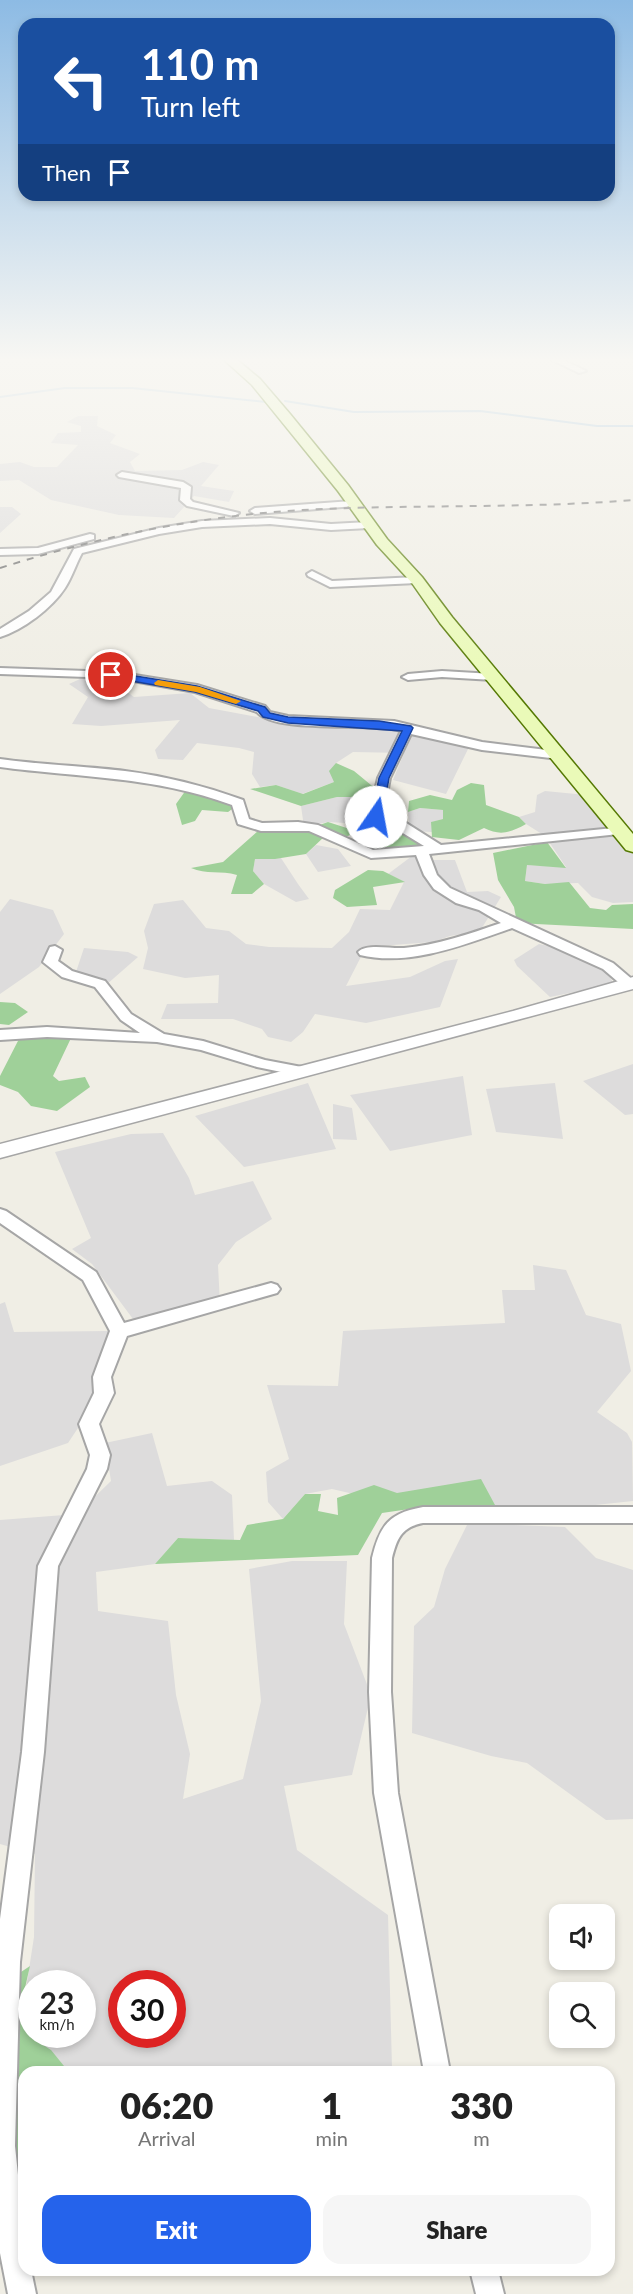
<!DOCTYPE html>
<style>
body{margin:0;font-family:Lato,sans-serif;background:#f6f6f6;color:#222;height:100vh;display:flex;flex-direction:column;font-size:22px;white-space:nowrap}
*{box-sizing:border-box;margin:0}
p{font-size:20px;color:#767676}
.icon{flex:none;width:33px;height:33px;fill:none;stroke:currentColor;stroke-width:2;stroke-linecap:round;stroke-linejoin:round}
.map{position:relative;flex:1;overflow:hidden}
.panel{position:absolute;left:18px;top:2066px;width:597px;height:210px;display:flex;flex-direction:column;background:#fff;border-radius:18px;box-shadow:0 3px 9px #0003}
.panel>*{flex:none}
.banner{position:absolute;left:18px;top:18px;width:597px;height:183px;border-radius:18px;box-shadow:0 3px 9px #0003;background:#1a4fa0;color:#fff;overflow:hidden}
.controls{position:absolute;left:549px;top:1904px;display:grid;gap:12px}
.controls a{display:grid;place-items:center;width:66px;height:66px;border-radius:12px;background:#fff;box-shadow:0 3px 9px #0003;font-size:30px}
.speed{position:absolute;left:18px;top:1970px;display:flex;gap:12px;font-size:30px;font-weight:700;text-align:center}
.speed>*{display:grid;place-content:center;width:78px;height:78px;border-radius:50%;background:#fff;box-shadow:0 3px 9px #0003;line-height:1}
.speed small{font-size:15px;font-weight:400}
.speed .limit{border:9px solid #d22;background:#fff;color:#111}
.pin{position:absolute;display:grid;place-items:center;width:51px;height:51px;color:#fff;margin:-26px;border:3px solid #fff;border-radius:50%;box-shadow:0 2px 6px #0007}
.me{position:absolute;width:66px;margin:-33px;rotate:12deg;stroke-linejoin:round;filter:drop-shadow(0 0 4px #0008)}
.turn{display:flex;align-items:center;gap:21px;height:126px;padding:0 24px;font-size:27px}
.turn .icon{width:78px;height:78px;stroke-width:2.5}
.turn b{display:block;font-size:42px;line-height:51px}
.then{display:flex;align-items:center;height:57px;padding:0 24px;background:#0003;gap:12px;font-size:22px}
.eta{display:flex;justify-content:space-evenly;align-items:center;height:102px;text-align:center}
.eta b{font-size:36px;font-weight:800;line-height:42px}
.action{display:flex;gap:12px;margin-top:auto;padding:12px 24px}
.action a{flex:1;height:69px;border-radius:18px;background:#2563eb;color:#fff;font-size:24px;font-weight:800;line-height:69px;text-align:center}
.action a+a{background:#f6f6f6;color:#222}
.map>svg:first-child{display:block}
.residential{fill:#dddcdc;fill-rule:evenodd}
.forest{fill:#9fd099}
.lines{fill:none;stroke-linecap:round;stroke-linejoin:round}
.stream{stroke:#a5c6de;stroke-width:2}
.minor-casing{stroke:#a6a6a6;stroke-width:4}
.tertiary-casing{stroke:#a6a6a6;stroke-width:3}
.secondary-casing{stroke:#557903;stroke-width:3}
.minor{fill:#fff;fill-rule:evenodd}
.tertiary{fill:#fff;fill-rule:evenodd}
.secondary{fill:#eafab8;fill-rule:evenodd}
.rail{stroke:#6d6d6d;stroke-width:2;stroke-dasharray:7 7;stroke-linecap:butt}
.route{fill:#2563eb;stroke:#184099;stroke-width:1.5}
.slow{fill:#f59e0b}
</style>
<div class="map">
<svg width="633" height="2294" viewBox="0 0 633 2294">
<rect width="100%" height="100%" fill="#f0eee5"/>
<path class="residential" d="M78,416H98L97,426L116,435L110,443L140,454L130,462L135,471L182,470L203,462L219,465L201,486L234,491L229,502L194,496L174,518L119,515L51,500L19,480L0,481V464L20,462L34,467H57L78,445L51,443L58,433L81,432V426L67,422Z
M0,507H12L21,514L0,533Z
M105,676L134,697L190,693L209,708L296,724L401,729L470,745L446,794L393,780L404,753L353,752L336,763L334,782L302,794L276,785L260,787L252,774L254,752L239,748L197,743L183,760L158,759L155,750L180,720L101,726L72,724L88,697L69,684L80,679Z
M545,791L586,795L633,852V902L613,903L592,897L578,883L545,884L525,881L527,865L566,867L545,836L526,824L519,817L535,812L537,795Z
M337,797H353L381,804L379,825L328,822L304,827L301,806Z
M420,808L443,810V819L432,822V832L410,831L408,812Z
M316,845L338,849L351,866L318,872L306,854Z
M412,856L431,860H455L467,892L488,891L501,897L480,931L450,936L433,942L366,947L346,986L410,977L445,961L458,959L440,1007L366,1023L315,1014L303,1032L291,1042L268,1037L262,1029L233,1019H161L167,1004L218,1003L219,975L185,978L143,969L148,948L144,931L154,904L183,900L206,928L229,931L246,944L269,947L332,948L349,932L360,909L390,910L404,882L388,874Z
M281,858L298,884L309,899L296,902L264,884L253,871L255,859Z
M10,899L53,910L64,934L39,967L0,994V912Z
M539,944L572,951L602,963L614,984L550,997L517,966L514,960Z
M84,948L128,952L138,957L106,985L76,972Z
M633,1064V1114L625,1115L583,1081Z
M463,1076L472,1135L390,1151L350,1095Z
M308,1083L336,1149L244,1167L195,1116Z
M555,1083L563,1139L496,1132L486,1089Z
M333,1104L352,1108L357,1140L333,1139Z
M163,1133L189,1178L195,1195L253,1181L272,1219L236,1242L218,1265L220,1304L133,1319L92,1264L72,1249L91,1238L55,1152L131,1134Z
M533,1265L566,1270L586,1315L621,1324L631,1371L597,1412L627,1433L632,1442L633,1501L539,1511L384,1501L332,1489L305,1494L283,1519L268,1502L266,1472L289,1459L267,1385L338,1386L343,1331L505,1323L502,1290H535Z
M5,1302L14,1332L109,1331L110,1352L94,1404L68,1443L0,1466V1304Z
M152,1433L167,1486L212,1481L232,1495L234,1540L178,1538L155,1564L96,1572L98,1611L168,1621L176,1695L190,1754L183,1799L243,1779L261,1701L249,1569L292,1561H347L344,1624L371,1695L352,1775L284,1786L297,1850L388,1915L392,2068L372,2072H24L12,2079L34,1937L35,1854L0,1844V1520L77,1514L111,1481L105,1443ZM32,1983H82V2034H32ZM122,1983H172V2034H122Z
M468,1523L565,1527L596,1558L633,1570V1819L606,1820L527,1763L491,1756L412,1733L414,1626L434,1607L445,1569Z"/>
<path class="forest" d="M336,763L354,771L371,785L394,795L381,804L353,797H337L301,806L250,789L276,785L303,794L334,782L329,771Z
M471,783L484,785L486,805L519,817L526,824C510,833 500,836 484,828L459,840L432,837L431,822L443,819V810L420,808L408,812L409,801L430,795L452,800L457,790Z
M186,790L222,799L235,807L228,812L202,810L195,821L182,825L176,804Z
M328,822L356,831L348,836H325L306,854L275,859H255L253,871L264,884L252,894H231L237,875C221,870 206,875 191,868L223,862L267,823L314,827Z
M402,825L426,842L438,854C420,858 424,853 409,850C394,846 386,854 370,846L373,832Z
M547,842L566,868L527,865L525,881L545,884L569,882L590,908L606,910L612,905L633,904V929L517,923L514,907L498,880L493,853Z
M368,870L383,871L405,882L373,887L377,905L347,907L333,898L335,890Z
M0,1002L15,1003L28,1012L9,1025L0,1024Z
M72,1036L53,1076L59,1081L85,1077L90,1087L57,1111L31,1106L18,1092L0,1085V1076L20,1037Z
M481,1479L495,1505H437L382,1513L358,1555L155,1564L178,1538L240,1540L247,1525L283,1519L305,1494H321L318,1511L338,1515L337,1498L374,1485L397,1493Z
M30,1966L18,2018L34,2039L51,2050L64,2066V2071L24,2072V2208L0,2219V1986Z"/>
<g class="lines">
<path class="stream" d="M0,397L65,388H132L266,402
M285,401L354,412L480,411L597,426H633"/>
<defs>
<path id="minor" d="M548,358H559L586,371L579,373Z
M122,472L183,482L191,487L190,499L193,502L239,513L234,516L187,506L180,500L181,488L119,477L117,475Z
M352,501L355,502V506L255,514L250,511L255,508Z
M270,518L331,524L369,522L374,525L369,528L331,530L270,524L202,527L159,534L82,553C76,564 72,577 65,588C52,608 23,630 0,637V629L29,611L51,592L74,549L159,528L202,521Z
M90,534L94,535V539L38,554L0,555V549L38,548Z
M312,571L332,581L417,577L422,580L417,583L330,587L308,576L307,574Z
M0,668L116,672L197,685L265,706L270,712L288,716L394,721L482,742L563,752L565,755L559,759L482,750L411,734L390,778L383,815L403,821L441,845L624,827L626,830L619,834L429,854L437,875L450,888L613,963L633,980V987H624L603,969L512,928C466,944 410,967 360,955L358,952C366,943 391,949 404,948C437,945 469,934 501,923L479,910L456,903L434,889L424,875L416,855L371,858L309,831H261L238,824L232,805C154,776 81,778 0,767V759C42,765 84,766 125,771C165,776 205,786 243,800L249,819L262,823L298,822L318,825L373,850L424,846L393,827L371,820L369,817L378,778L401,731C369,722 275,734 257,712L195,692L116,678L0,674Z
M442,671L493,674L499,677L493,680L442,677L408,680L402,677L408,674Z
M55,946L62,950L58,961L72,971L105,981L131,1014L164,1034L203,1041L265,1060L307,1068L309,1071L301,1076L257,1067L201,1050L157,1042L47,1037L0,1040V1030L47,1027L140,1033L121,1020L95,987L62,977L43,962L50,947Z
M0,1209L6,1211L96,1272L124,1323L271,1283L277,1285L280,1289L277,1293L127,1336L111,1377L114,1393L99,1424L110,1455L107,1469L58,1566L44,1752L20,1962L15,2146L24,2233V2270H31L36,2294H8L0,2253V1919L22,1752L38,1566L87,1469L90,1455L79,1424L94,1393L93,1377L110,1331L83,1280L0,1223Z
M423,1507H633V1523H423C402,1527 397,1538 392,1558L391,1692L398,1793L450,2072H424L374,1793L369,1692L372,1558C380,1525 389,1513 423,1507Z
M470,2270H498L504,2294H476Z"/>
<path id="tertiary" d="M633,977V989L0,1158V1144L513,1011Z"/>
<path id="secondary" d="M222,358H235L260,379L290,414L348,485L387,539L422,577L452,617L633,834V852L626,850L440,623L412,583L377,545L338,491L252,385Z"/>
</defs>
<use href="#minor" class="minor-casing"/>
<use href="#tertiary" class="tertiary-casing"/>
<use href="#secondary" class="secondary-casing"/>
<use href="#minor" class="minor"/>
<use href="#tertiary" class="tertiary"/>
<use href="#secondary" class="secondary"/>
<path class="rail" d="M0,568C98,537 199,516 302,510C412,504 523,509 633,500"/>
</g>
<linearGradient id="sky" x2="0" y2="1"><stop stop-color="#8dbbe4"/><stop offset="0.53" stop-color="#f8f7f3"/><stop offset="1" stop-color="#f8f7f3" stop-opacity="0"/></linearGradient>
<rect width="633" height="679" fill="url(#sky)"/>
<path class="route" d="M111,672L197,686L265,707L270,713L288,717L379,721L411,726L413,728L389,778L382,817L376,820L371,817L379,778L402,731L288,723L263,717L258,711L195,692L108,677L107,675Z"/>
<path class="slow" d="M158,680L200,687L241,701L236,704L196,692L155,685L154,683Z"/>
</svg>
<div class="controls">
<a><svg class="icon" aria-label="sound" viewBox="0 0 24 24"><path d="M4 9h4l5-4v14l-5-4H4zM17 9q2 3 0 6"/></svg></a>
<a><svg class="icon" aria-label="search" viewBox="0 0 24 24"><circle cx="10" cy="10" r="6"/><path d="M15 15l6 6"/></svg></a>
</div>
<div class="speed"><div>23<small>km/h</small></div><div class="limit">30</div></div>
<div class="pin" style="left:111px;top:675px;background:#d93025"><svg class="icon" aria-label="arrive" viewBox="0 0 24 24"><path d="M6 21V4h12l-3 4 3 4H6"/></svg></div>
<svg class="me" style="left:376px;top:817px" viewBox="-20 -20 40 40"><circle r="19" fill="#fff"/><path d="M0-13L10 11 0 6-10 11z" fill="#2563eb"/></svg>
<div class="banner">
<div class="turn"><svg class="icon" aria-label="left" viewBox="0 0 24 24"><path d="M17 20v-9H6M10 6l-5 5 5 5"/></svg><div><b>110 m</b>Turn left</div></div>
<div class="then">Then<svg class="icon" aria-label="arrive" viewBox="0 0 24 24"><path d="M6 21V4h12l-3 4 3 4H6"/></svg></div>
</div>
<section class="panel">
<div class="eta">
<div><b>06:20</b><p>Arrival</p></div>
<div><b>1</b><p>min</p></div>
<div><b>330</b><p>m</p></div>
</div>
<div class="action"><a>Exit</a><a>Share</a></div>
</section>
</div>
